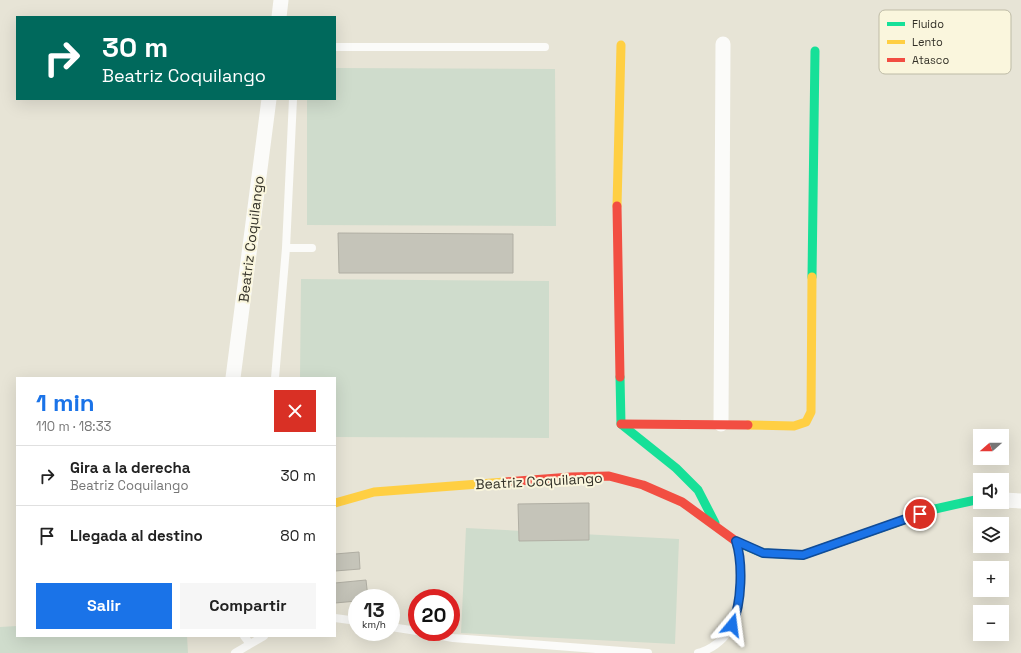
<!DOCTYPE html>
<html lang="es">
<meta charset="utf-8">
<style>
body{margin:0;font-family:"Space Grotesk",sans-serif;background:#f6f6f6;color:#222;height:100vh;display:flex;flex-direction:column;font-size:15px;white-space:nowrap}
*{box-sizing:border-box;margin:0}
p{font-size:13px;color:#767676}
.icon{flex:none;width:22px;height:22px;fill:none;stroke:currentColor;stroke-width:2;stroke-linecap:round;stroke-linejoin:round}
.map{position:relative;flex:1;overflow:hidden}
.sheet{position:absolute;left:16px;top:377px;width:320px;height:260px;display:flex;flex-direction:column;background:#fff;border-radius:0px;box-shadow:0 4px 16px #0002}
.sheet>*{flex:none}
.top-card{position:absolute;left:16px;top:16px;width:320px;height:84px;border-radius:0px;box-shadow:0 4px 16px #0002;background:#00695c;color:#fff;overflow:hidden}
.needle{width:26px;rotate:250deg}
.fabs{position:absolute;left:973px;top:429px;display:grid;gap:8px}
.fabs a{display:grid;place-items:center;width:36px;height:36px;border-radius:0px;background:#fff;box-shadow:0 4px 16px #0002;font-size:20px}
.speed{position:absolute;left:348px;top:589px;display:flex;gap:8px;font-size:20px;font-weight:700;text-align:center}
.speed>*{display:grid;place-content:center;width:52px;height:52px;border-radius:50%;background:#fff;box-shadow:0 4px 16px #0002;line-height:1}
.speed small{font-size:10px;font-weight:400}
.speed .limit{border:6px solid #d22;background:#fff;color:#111}
.pin{position:absolute;display:grid;place-items:center;width:34px;height:34px;color:#fff;margin:-17px;border:2px solid #fff;border-radius:50%;box-shadow:0 1px 4px #0007}
.me{position:absolute;width:44px;margin:-22px;rotate:16deg;stroke-linejoin:round;filter:drop-shadow(0 0 3px #0008)}
.turn{display:flex;align-items:center;gap:14px;height:84px;padding:0 20px;font-size:18px}
.turn .icon{width:52px;height:52px;stroke-width:2.5}
.turn b{display:block;font-size:28px;line-height:34px}
.round{display:grid;place-items:center;flex:none;width:42px;height:42px;border-radius:0px;background:#f6f6f6}
.summary{display:flex;align-items:center;justify-content:space-between;height:68px;padding:0 20px}
h1{font-size:24px;font-weight:700;line-height:30px;color:#1a73e8}
.cta{display:flex;gap:8px;margin-top:auto;padding:8px 20px}
.cta a{flex:1;height:46px;border-radius:0px;background:#1a73e8;color:#fff;font-size:16px;font-weight:700;line-height:46px;text-align:center}
.cta a+a{background:#f6f6f6;color:#222}
ul{padding:0;list-style:none}
li{display:flex;align-items:center;gap:12px;height:60px;padding:0 20px;border-top:1px solid #e0e0e0}
li div{flex:1}
li b{display:block;font-size:15px}
li em{font-style:normal}
.map>svg:first-child{display:block}
.green{fill:#cfdccc}
.building{fill:#c5c4b9;stroke:#b0aea3}
.lines{fill:none;stroke-linecap:round;stroke-linejoin:round}
.lane{stroke:#fbfbf9;stroke-width:8}
.street{stroke:#fbfbf9;stroke-width:15}
.fast{stroke:#16e098;stroke-width:9}
.slow{stroke:#ffcf43;stroke-width:9}
.jam{stroke:#f24e42;stroke-width:9}
.route-casing{stroke:#114b97;stroke-width:10}
.route{stroke:#1a73e8;stroke-width:7}
.labels{text-anchor:middle;stroke-width:4;stroke-linejoin:round;paint-order:stroke}
.street-label{font-size:14px;fill:#323027;stroke:#faf6dd}
.key{fill:#faf6dd;stroke:#bebba6;stroke-width:1}
.key-label{font-size:11px;fill:#323027}
</style>
<div class="map">
<svg width="1021" height="653" viewBox="0 0 1021 653">
<rect width="100%" height="100%" fill="#e7e4d6"/>
<path class="green" d="M335,68L555,69L556,226L307,225V99H335Z
M301,279L549,281V438L335,437V378H300Z
M466,528L679,539L675,644L461,633Z
M17,626V636H187L188,653H0V627Z"/>
<path class="building" d="M338,233L513,234V273H339Z
M589,503V540L519,541L518,504Z
M359,552L360,569L335,571V554Z
M366,580L368,598H357V601L335,603V583Z"/>
<g class="lines">
<path class="lane" d="M335,47H545
M293,99L286,248H312
M275,378L286,248
M335,618L357,621
M391,627L417,631
M421,632L453,638L648,653
M244,636L250,644
M235,653L264,636
M698,653C703,652 707,650 712,647C737,632 739,606 740,579C740,568 741,557 738,545"/>
<path class="street" d="M279,17L281,0
M233,378L269,99
M721,424L723,44
M1002,500L1021,501"/>
<path class="fast" d="M812,277L815,51
M620,377L621,424L676,468L698,490L715,523
M737,542L763,553L803,555L935,509L980,499"/>
<path class="slow" d="M617,206L621,45
M748,425L794,426L806,422L811,412L812,277
M335,503L374,492L505,482"/>
<path class="jam" d="M617,206L620,377
M621,424L748,425
M505,482L571,477L609,476L643,485L682,502L737,542"/>
</g>
<g class="lines">
<defs>
<path id="route" d="M732,625C742,603 743,563 736,541L763,553L803,555L920,514"/>
</defs>
<use href="#route" class="route-casing"/>
<use href="#route" class="route"/>
</g>
<g class="labels">
<g class="street-label">
<text transform="translate(251 239) rotate(-83)" y="5">Beatriz Coquilango</text>
<text transform="translate(539 481) rotate(-3)" y="5">Beatriz Coquilango</text>
</g>
</g>
<rect x="879" y="10" width="132" height="64" rx="6" class="key"/>
<rect x="887" y="22" width="18" height="4" fill="#16e098"/>
<rect x="887" y="40" width="18" height="4" fill="#ffcf43"/>
<rect x="887" y="58" width="18" height="4" fill="#f24e42"/>
<g class="key-label">
<text x="912" y="28">Fluido</text>
<text x="912" y="46">Lento</text>
<text x="912" y="64">Atasco</text>
</g>
</svg>
<div class="fabs">
<a><svg class="needle" viewBox="-14 -14 28 28"><path d="M0-13l5 13h-10z" fill="#e53935"/><path d="M0 13l5-13h-10z" fill="#767676"/></svg></a>
<a><svg class="icon" aria-label="sound" viewBox="0 0 24 24"><path d="M4 9h4l5-4v14l-5-4H4zM17 9q2 3 0 6"/></svg></a>
<a><svg class="icon" aria-label="layers" viewBox="0 0 24 24"><path d="M12 4l9 5-9 5-9-5zM3 14l9 5 9-5"/></svg></a>
<a>+</a>
<a>−</a>
</div>
<div class="speed"><div>13<small>km/h</small></div><div class="limit">20</div></div>
<div class="pin" style="left:920px;top:514px;background:#d93025"><svg class="icon" aria-label="arrive" viewBox="0 0 24 24"><path d="M6 21V4h12l-3 4 3 4H6"/></svg></div>
<svg class="me" style="left:732px;top:625px" viewBox="-20 -20 40 40"><path d="M0-17L14 15 0 8-14 15z" fill="#1a73e8" stroke="#fff" stroke-width="4"/></svg>
<div class="top-card">
<div class="turn"><svg class="icon" aria-label="right" viewBox="0 0 24 24"><path d="M7 20v-9h11M14 6l5 5-5 5"/></svg><div><b>30 m</b>Beatriz Coquilango</div></div>
</div>
<section class="sheet">
<div class="summary"><div><h1>1 min</h1><p>110 m · 18:33</p></div><a class="round" style="background:#d93025;color:#fff"><svg class="icon" aria-label="close" viewBox="0 0 24 24"><path d="M6 6l12 12M18 6L6 18"/></svg></a></div>
<ul>
<li><svg class="icon" aria-label="right" viewBox="0 0 24 24"><path d="M7 20v-9h11M14 6l5 5-5 5"/></svg><div><b>Gira a la derecha</b><p>Beatriz Coquilango</p></div><em>30 m</em></li>
<li><svg class="icon" aria-label="arrive" viewBox="0 0 24 24"><path d="M6 21V4h12l-3 4 3 4H6"/></svg><div><b>Llegada al destino</b></div><em>80 m</em></li>
</ul>
<div class="cta"><a>Salir</a><a>Compartir</a></div>
</section>
</div>
